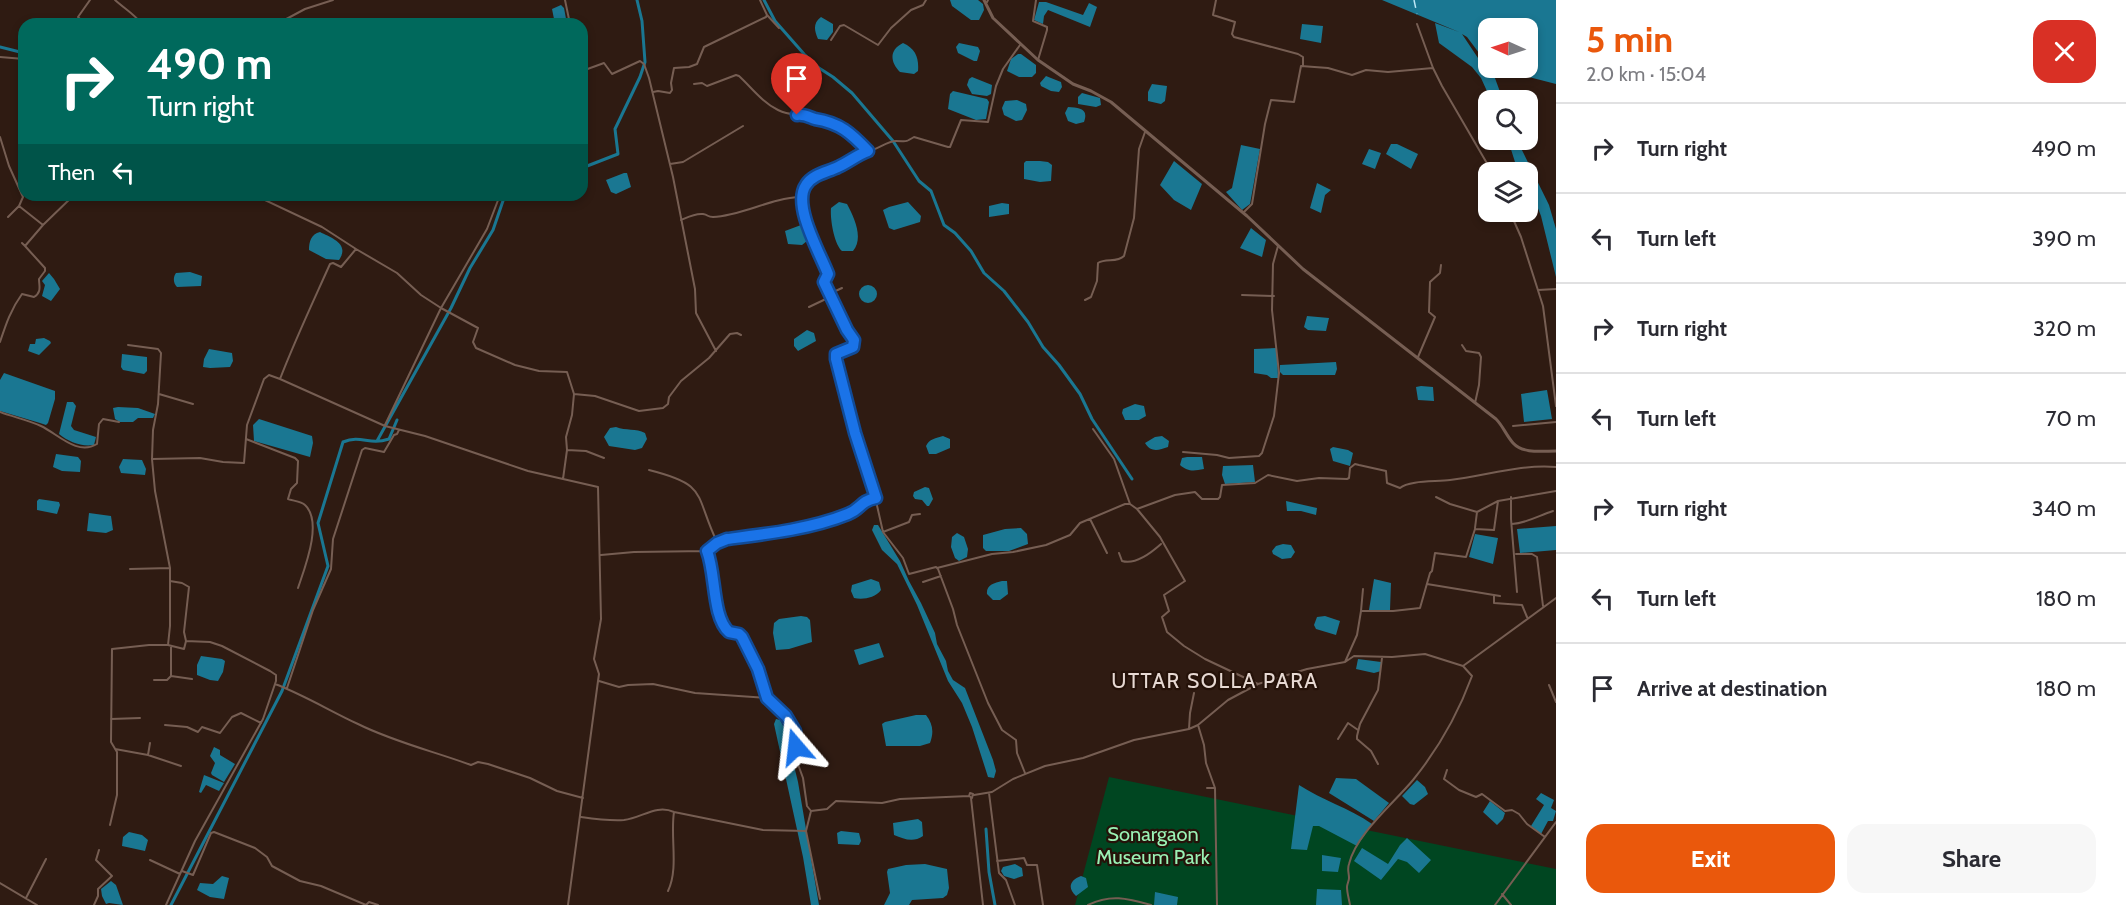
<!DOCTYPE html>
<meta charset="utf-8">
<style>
body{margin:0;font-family:Cabin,sans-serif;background:#f7f7f7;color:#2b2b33;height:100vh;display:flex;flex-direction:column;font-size:22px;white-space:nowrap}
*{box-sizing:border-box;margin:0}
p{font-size:20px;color:#7c7c81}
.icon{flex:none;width:33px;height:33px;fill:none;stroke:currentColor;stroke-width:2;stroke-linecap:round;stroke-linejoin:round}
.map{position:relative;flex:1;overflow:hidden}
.drawer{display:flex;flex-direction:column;background:#fff;width:570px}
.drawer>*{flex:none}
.guide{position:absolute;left:18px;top:18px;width:570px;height:183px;border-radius:18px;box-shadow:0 3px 9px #0003;background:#00695c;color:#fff;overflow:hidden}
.needle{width:39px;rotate:273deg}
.tools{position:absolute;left:1478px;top:18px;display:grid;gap:12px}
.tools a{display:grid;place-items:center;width:60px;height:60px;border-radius:12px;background:#fff;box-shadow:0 3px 9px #0003;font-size:30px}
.pin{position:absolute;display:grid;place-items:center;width:51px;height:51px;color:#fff;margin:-62px -26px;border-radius:50% 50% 50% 0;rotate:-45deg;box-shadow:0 0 6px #0007}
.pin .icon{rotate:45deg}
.me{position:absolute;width:66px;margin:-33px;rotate:343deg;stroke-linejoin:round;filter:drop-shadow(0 0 4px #0008)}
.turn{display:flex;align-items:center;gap:21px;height:126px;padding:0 30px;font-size:27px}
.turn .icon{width:78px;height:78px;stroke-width:2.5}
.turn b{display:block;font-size:42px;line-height:51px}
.then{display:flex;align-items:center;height:57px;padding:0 30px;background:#0003;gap:12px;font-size:22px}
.round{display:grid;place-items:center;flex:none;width:63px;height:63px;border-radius:18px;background:#f7f7f7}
.overview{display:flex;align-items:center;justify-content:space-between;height:102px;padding:0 30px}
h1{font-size:36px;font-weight:700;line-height:45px;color:#ea580c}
.button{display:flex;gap:12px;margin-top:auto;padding:12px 30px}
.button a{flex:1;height:69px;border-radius:18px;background:#ea580c;color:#fff;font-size:24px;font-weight:700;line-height:69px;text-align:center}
.button a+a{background:#f7f7f7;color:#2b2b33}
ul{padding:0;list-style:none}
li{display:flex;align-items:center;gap:18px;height:90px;padding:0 30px;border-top:2px solid #e1e1e2}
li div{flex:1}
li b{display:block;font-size:22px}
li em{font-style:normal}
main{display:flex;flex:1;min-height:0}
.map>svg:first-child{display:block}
.green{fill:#004621}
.water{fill:#1a7792;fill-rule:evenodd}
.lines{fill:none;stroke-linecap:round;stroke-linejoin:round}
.canal{stroke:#1a7792;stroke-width:3}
.ferry{stroke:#bde7f6;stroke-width:1.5;stroke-dasharray:8 6;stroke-linecap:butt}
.minor{stroke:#765e53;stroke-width:2}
.secondary{stroke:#765e53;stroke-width:3}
.route-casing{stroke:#114b97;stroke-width:15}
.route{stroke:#1a73e8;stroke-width:10}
.labels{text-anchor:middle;stroke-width:4.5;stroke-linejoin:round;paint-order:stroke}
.park-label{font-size:20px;fill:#9af2b5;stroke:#251209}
.neighbourhood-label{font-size:21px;letter-spacing:1.5px;fill:#e7d9d3;stroke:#251209}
</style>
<main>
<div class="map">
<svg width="1556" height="905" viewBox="0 0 1556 905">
<rect width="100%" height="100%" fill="#2f1b12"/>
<path class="green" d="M1109,777L1556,869V905H1075Z"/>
<path class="water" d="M950,0H978L983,4L984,10L979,20H971L952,6Z
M1382,0H1556V84L1513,73L1492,70L1503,100H1491L1481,78L1472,67L1439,43L1435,23L1459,32ZM1488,28H1527V68H1489L1478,58L1462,34L1467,37L1488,65Z
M1039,2H1046L1083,15L1089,3L1097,7L1090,27L1048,10L1044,16L1043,24L1034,20Z
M561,5L564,8L567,24H555L552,9Z
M821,17L833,24V32L827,40L818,39C814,30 813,23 821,17Z
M1302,24L1323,26L1321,43L1300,39Z
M903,43C916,49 919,58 918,71L914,74L900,72C890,62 889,50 903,43Z
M959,43L978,47L980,51L977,61H974L958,53L956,47Z
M1018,54H1021L1036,65V73L1032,77H1019L1007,71L1011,59Z
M1046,76L1061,82L1062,87L1059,92L1051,91L1041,86L1040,83Z
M972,77L992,85L991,94L987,96L972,94L967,85L969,79Z
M1152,84L1167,86L1165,101L1161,104L1148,101V92Z
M953,91L987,99L989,102L986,119L976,120L948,109L950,94Z
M1082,93L1100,98L1101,105L1096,107L1078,104V97Z
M1017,100L1026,104L1027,110L1022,120L1016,121L1004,115L1002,108L1005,101Z
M1068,107C1079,108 1089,108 1084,122L1076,124L1068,121L1065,113Z
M1508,140H1517L1549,205L1556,229V277L1541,216L1527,180V172H1522L1515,162Z
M1391,144H1397L1418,154L1411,169L1386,154Z
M1241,145L1260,149L1250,204L1242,210L1226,192L1232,188Z
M1369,149L1381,153L1375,169L1362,164Z
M1026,161H1040L1048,162L1052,165L1051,181L1040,182L1024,179V163Z
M1174,161L1202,184L1191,210L1174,200L1160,185Z
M624,173H627L631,187L616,194L611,192L606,180Z
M1317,183L1331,190L1325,195L1321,213L1310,208Z
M839,202L847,204C854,217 864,238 853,251H842C834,244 830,219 831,208Z
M908,202L921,216L920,222L894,230L889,228L883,210L889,207Z
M1002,203L1009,204V214L989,217V206Z
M801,225L806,227L807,241L802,245L788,244L785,231Z
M1251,228L1266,240L1262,257L1240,248Z
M320,232C332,238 350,244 339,260L326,259L309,250C309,242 311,234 320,232Z
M190,272L202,276L201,286L177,287C173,283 173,277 176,273Z
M49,273L54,279L60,289L51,301L42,296L45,285L42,281Z
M859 294a9 9 0 1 1 18 0a9 9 0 1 1-18 0Z
M1307,316L1329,318L1326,331L1308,330L1304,327Z
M807,330L814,333L816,341L798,351L794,346V339Z
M44,338L50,341L51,343L39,355L28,351L30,344H35L36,339Z
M1277,348L1278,378H1271L1267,375L1254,373V349Z
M209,349L232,353L233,361L230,367L210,368L203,367L204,359Z
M122,354L147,357V371L144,374L123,370L121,367Z
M1336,362L1337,369L1335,375H1283L1280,372V365Z
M4,373L55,391V399L48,423L46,425L40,423L0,411V380Z
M1421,386L1433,387L1434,401L1418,400L1416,387Z
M1547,390L1552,419L1524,422L1521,394Z
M67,402H73L76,406L71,426L74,430L96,437L94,445C81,447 69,442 59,434Z
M1135,404L1144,406L1146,416L1139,420H1125L1122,413L1123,409Z
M118,407L138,408L155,414L153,418H138L133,422H120L115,419L113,408Z
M259,419L312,436L313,443L310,457L254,441L253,425Z
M616,427C626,431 636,428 645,433L647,439L642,448L635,450L609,446L604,437L610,428Z
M943,436L950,439V448L936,454H929L926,446C929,439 936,438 943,436Z
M1162,436L1169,441L1168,447C1159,450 1151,453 1145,443L1155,437Z
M1333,447L1348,450L1353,453L1350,466L1333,461L1330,449Z
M56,454L78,457L81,461L80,472L62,471L53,467Z
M1187,457H1202L1204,469C1194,471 1188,472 1180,465L1182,458Z
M123,459L142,460L146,469L145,475L121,473L119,467Z
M1253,465L1255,482L1225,484L1222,475L1223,466Z
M925,487L929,488L933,499L929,506H927L922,500L915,499L913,496L914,492Z
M39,499L59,502L60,505L57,514L37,510V501Z
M1286,501L1317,508L1316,515L1301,511H1287Z
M89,513L111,516L113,530L106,533L87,531Z
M874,525H878L900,561L909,581L921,603L935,633L937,644L946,661L948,671L953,680L965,688L993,760L996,771L994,778L988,777L972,727L962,703L948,681L917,605L897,564L882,550L872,530Z
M1556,526V550L1520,553L1517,529Z
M1021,528L1027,534L1028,544L1009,551H986L983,548V535L1005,529Z
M957,533L964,537L968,549L967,557L959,561L955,558L951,547L952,537Z
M1475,534L1498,538L1493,564L1469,557Z
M1283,544L1291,545L1295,552L1291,558L1282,559L1273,554L1272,551L1276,546Z
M871,579L879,582L881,590C875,598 863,600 854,598L851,591L852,585Z
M1374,579L1391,583L1390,610H1369Z
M1002,581H1007L1008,594L1000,600H993L987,594C986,585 994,583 1002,581Z
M801,616L807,617L810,620L812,642L789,649L776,650L773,633L774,623L779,619Z
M1325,616L1340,621L1336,635L1316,629L1314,625L1317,617Z
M879,643L884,657L859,665L854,650Z
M201,656L222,659L225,661L223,672L218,681L210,680L197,675V665Z
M1358,659L1381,662V671L1374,673L1356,669Z
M916,715H926C933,724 934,732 930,743L920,746H886L882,724L885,722Z
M776,719L780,720L785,729L798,782L819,905H811L803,857L774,724Z
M214,747L220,750V755L235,764L224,782L212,775L211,773L215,763L210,756Z
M204,775L224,783L219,791L206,785L201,793L199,792Z
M1336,778L1356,779L1389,803L1374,821L1329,793Z
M1417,780L1425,787L1428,794L1414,805L1410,804L1402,796Z
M1299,785C1322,800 1349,808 1372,824L1357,846L1319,826H1313L1307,850L1291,849Z
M1541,793L1554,800L1551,808L1556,811L1553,821H1548L1541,834L1531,826L1544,805L1536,799Z
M1490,801L1505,813L1503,819L1497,825L1483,812Z
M918,819L922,822L923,836C913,843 904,839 894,835L893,823Z
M841,831L859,833L861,841L859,845L838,844L837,833Z
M129,832L142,835L148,840L145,851L122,846L123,837Z
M1407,838L1431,860L1419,873L1407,862L1398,859L1381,880L1354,861L1362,848L1388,864L1400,845Z
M1322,855L1341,858L1338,872L1322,871Z
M925,864L947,869L949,888L947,895L943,898L912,900L909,905H884L890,893L887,872L888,869L906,865Z
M1015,864L1022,868L1023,876L1014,879L1004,876L1001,871L1003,867Z
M222,876L229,878L224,899L210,897L197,890L200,883L213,884Z
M1081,876L1086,878L1088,887L1076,896C1067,888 1070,880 1081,876Z
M111,881L116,885L123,905L109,903L106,904L102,896L101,889Z
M1317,889L1341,890L1342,905H1316Z
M1155,892L1178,897L1177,905H1154Z"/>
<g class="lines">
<path class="canal" d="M764,0L775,21L804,54L819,68L833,77L852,93L893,141L919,181L931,191L944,225L955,233L971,251L984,273L1004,291L1028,322L1043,347L1059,365L1080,394L1092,419L1132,479
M0,47L24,53
M582,168L618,154L615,129L640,77L645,62L642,21L637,0
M377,441L451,308L470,268L493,230L505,195
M986,829L989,872L995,905
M171,905L282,691L328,566L318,523L343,442C362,434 368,446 389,439L397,420"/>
<path class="ferry" d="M1414,0L1417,14"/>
<path class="minor" d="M115,0C125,9 134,14 142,24
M565,0L570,24
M1036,0L1033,21L1047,27V30L1038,60
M1216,0L1213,15L1235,22L1232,34L1234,37L1298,54L1303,57V66
M987,2L988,0
M767,15L779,28
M80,19L78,17L90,0
M277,24L305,9L333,0
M1417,24L1433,68L1442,86L1492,172
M831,40L840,26L844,25L878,45L891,28L911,10L923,5L926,0
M0,57L24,59
M582,71L604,63L612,74L640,61L644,64L649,78L673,177L695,289L696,313L716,351
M694,84L702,83L707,86L736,75L739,76C752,88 762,102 778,110C790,116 794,113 805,115C836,123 845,127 868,151C877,150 887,141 896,141C907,141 904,143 914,137L948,147H950L961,120L988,122L996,86L1003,69L1020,45
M653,92L658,91L670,93L672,90L671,83L674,68L689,67L697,64L704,47L766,17L767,15L760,0
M0,137L9,166L23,197L19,206L8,217
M670,164L683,162L743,126
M254,195L322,227L356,249
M801,197L806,184L816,176L838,167L868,151
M19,206L43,225L25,246L22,243
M1510,212L1521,237L1543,306L1556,406
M1243,213L1252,204L1265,124L1271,100L1294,102L1301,66L1328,68L1352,75L1366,70L1388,72L1433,68
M681,220C688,217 695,213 703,214C709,215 707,217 713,217C742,216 770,198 801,197L808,226L828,274L824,282L847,329L854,340L853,347L836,354V359L855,433L871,479L883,532L909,522L912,515L920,514
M43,225L74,195
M1538,290L1556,289
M829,294L842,288
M1242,295L1274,296
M1085,300L1091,297L1097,281L1098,263C1106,258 1117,263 1124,256L1134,218L1139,149L1145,132
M809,307L830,297
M0,342C6,324 11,309 22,294L34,297C42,292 39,286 39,279L45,271V268L25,246
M1462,345L1466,351L1479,353L1481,357L1479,385L1475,403
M1418,357L1435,317L1429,312L1430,282L1440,273L1441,265
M280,379L385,426L425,436L528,471L598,487L601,619L594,659L599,674L598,681L568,905
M159,394L193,404
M574,394L595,396L639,411L663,408L668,404L669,397L681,381L709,358L730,334L737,333L741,335
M0,412C13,417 28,420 41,426C58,434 77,456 97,444L99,424L103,419L119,422
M385,425L441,308L487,229L500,195
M1513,426L1556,422
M1093,429L1114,459L1130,504
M246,439L295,458L298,461L297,483L291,489L288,499C293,501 301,501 305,505C323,522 305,567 298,588
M567,450L586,451L604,458
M1183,452L1217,455L1229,458L1259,456L1262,453L1274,416L1279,373L1272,310L1273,264L1278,246
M152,459L200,458L223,462L244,463L247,425L264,379L269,375L280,379C295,340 313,302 330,264L333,263L341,267L356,249L397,273L421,295L441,308L478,328L473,342L476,348L515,365L539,371L567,372L574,394L572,415L566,437L567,450L563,479
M649,470C709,485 694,494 717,542
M1436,497L1450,504L1477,512
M1511,497V519L1517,592
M1137,509L1160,537L1185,581L1164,595L1169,611L1162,617L1167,632L1184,646L1205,659L1258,684
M1090,519L1107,553
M1512,524C1527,523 1538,516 1553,511
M1475,528L1477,512L1498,501L1556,491
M883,532L903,558L909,574L936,567L938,569L953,609L957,625L988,703L1002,730L1016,740L1017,753L1025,773
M707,551C716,574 712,617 729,632L739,634L742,637L758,669L767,698L786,716L795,731L797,742L795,756L803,778L807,806L811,811L806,831L820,899
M1119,553L1122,561C1135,565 1151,553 1161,544
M1516,554H1532L1537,557L1543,606
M601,555L634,552L707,551L717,542L727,539C766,534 805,526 844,516C858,512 861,501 876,498
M937,568L992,554L1013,552L1046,545L1070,535L1080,523L1125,504H1130L1137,509L1175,495L1195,492L1202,499H1218L1220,497L1222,485L1255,483L1268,475L1297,481L1319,478L1347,479L1349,478L1350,468L1355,464L1359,465L1386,471L1387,483L1400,488C1409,480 1437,482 1450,480C1486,476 1519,464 1556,467
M130,569L170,568
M170,581L182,583L189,587L184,632L186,641
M923,582L941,576
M1427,584L1500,596
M1494,595V603L1522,605L1527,617
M1361,611L1363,589
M1345,662L1357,635L1361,611H1393L1420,608L1430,573L1432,571L1435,553L1466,557L1475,529L1494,530L1498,501
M171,676L192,679
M154,680H167L171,676V647
M599,681L619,687L628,685L653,684L695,693L767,698
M275,684C304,695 330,711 358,724C394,742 433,751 471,765L478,762L488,764L530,778L557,791L583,798
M1549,685L1556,702
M287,688L313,610L331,569L333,539L362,450L365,448L384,452L394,435L397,434L399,430
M111,719L140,718
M165,725L187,727L198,732L202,727L220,733L232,717L241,713L261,723
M1198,725L1204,745L1206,763L1215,788L1217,905
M1189,729L1190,713L1194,693
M1338,739L1348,723L1358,730
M115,749L148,755L150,743
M148,755L181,766
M1378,764L1371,751L1357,739V736L1360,724L1378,690L1382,658
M1447,770L1444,779L1459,790L1476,797L1482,794L1505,811L1512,810L1519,814L1527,824L1545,837
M1207,788H1215
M970,793L973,794L972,798L969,796Z
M989,793L999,873L1006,880L1015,905
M974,795L992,792L1013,779L1045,766L1083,758L1134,740L1189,729L1198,725L1228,700L1258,684L1307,669L1345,662L1354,656L1392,657L1425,654L1463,666L1556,598
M971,798L983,905
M811,811L827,809L836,801L882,803L900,799L969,796
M581,817C595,819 610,821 624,820C642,818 656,804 674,812L763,830L806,831
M110,825L117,795V752L111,742L112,649L149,645H168L170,626V568L155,491L152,459L153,430L158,404L161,353L158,349L128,345
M150,860L180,874
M997,861L1024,858L1027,865H1037L1043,905
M182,871L193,875L211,833L214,832L255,848L267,857L272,866L300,881L321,886L366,905L369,902L378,905
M0,883L37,905
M668,891C679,868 670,837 674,812
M1502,894L1511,905
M26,898L46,859
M94,905L98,896V889L112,876L96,860L99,850
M166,905L195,841L263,719L276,681V675L270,671L222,646L210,642L186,641L184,649L168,645
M1088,905C1110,894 1127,898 1151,905
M1350,905C1349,899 1347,893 1347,887C1347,884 1349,881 1349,878C1349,873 1347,869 1349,864C1356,834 1394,803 1413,780C1439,748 1458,714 1472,676L1463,666
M1495,905L1556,822"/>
<path class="secondary" d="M984,0L993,18L1038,60L1073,84L1091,91L1111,102L1247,216L1303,269L1496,419C1503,426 1506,435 1513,443C1523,454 1542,451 1556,451"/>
</g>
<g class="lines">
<defs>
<path id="route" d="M796,747L795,731L786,716L767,698L758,669L742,637L739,634L729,632C712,617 716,574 707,551L717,543L727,539C767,534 811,529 848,514C861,509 860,501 876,498L855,433L836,359V354L853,347L854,340L847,330L824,282L828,274C820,253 792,205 806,185C813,174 828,172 838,167C849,162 857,155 868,151C851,133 840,123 815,119C809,117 804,114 797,115"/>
</defs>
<use href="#route" class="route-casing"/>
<use href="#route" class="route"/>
</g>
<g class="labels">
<g class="park-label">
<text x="1153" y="841">Sonargaon<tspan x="1153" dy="23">Museum Park</tspan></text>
</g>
<g class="neighbourhood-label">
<text x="1215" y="688">UTTAR SOLLA PARA</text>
</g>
</g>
</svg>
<div class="tools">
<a><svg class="needle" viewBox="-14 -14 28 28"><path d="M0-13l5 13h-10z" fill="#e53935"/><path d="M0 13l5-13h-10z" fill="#7c7c81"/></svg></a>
<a><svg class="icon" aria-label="search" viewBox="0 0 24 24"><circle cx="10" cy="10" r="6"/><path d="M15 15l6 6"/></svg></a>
<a><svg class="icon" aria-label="layers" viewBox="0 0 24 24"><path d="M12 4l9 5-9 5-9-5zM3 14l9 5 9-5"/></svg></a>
</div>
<div class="pin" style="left:797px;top:115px;background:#d93025"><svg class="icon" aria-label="arrive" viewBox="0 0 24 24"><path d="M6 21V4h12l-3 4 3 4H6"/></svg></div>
<svg class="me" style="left:796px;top:747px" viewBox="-20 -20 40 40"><path d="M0-17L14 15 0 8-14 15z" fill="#1a73e8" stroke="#fff" stroke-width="4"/></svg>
<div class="guide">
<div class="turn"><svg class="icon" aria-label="right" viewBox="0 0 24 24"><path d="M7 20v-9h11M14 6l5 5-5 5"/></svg><div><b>490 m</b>Turn right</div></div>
<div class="then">Then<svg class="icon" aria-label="left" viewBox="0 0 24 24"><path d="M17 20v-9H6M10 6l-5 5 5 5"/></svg></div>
</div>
</div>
<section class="drawer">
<div class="overview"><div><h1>5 min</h1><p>2.0 km · 15:04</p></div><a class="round" style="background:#d93025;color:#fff"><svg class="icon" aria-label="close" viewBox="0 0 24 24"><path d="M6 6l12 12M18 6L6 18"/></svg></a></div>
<ul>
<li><svg class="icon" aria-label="right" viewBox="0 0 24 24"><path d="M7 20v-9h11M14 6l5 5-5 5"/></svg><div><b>Turn right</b></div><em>490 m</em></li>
<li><svg class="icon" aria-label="left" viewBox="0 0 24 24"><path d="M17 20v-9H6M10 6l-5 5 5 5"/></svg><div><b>Turn left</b></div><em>390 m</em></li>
<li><svg class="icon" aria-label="right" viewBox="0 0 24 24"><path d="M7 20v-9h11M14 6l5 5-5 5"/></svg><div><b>Turn right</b></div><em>320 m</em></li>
<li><svg class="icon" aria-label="left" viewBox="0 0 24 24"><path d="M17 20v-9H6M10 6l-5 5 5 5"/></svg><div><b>Turn left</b></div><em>70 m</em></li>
<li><svg class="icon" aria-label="right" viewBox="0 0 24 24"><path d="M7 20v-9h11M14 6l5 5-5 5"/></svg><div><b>Turn right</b></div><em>340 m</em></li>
<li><svg class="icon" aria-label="left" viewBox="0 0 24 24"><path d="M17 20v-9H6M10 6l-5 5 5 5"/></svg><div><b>Turn left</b></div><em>180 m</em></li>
<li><svg class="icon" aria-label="arrive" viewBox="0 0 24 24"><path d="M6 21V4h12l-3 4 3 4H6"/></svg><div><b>Arrive at destination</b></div><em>180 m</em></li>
</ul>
<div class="button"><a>Exit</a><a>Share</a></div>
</section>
</main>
